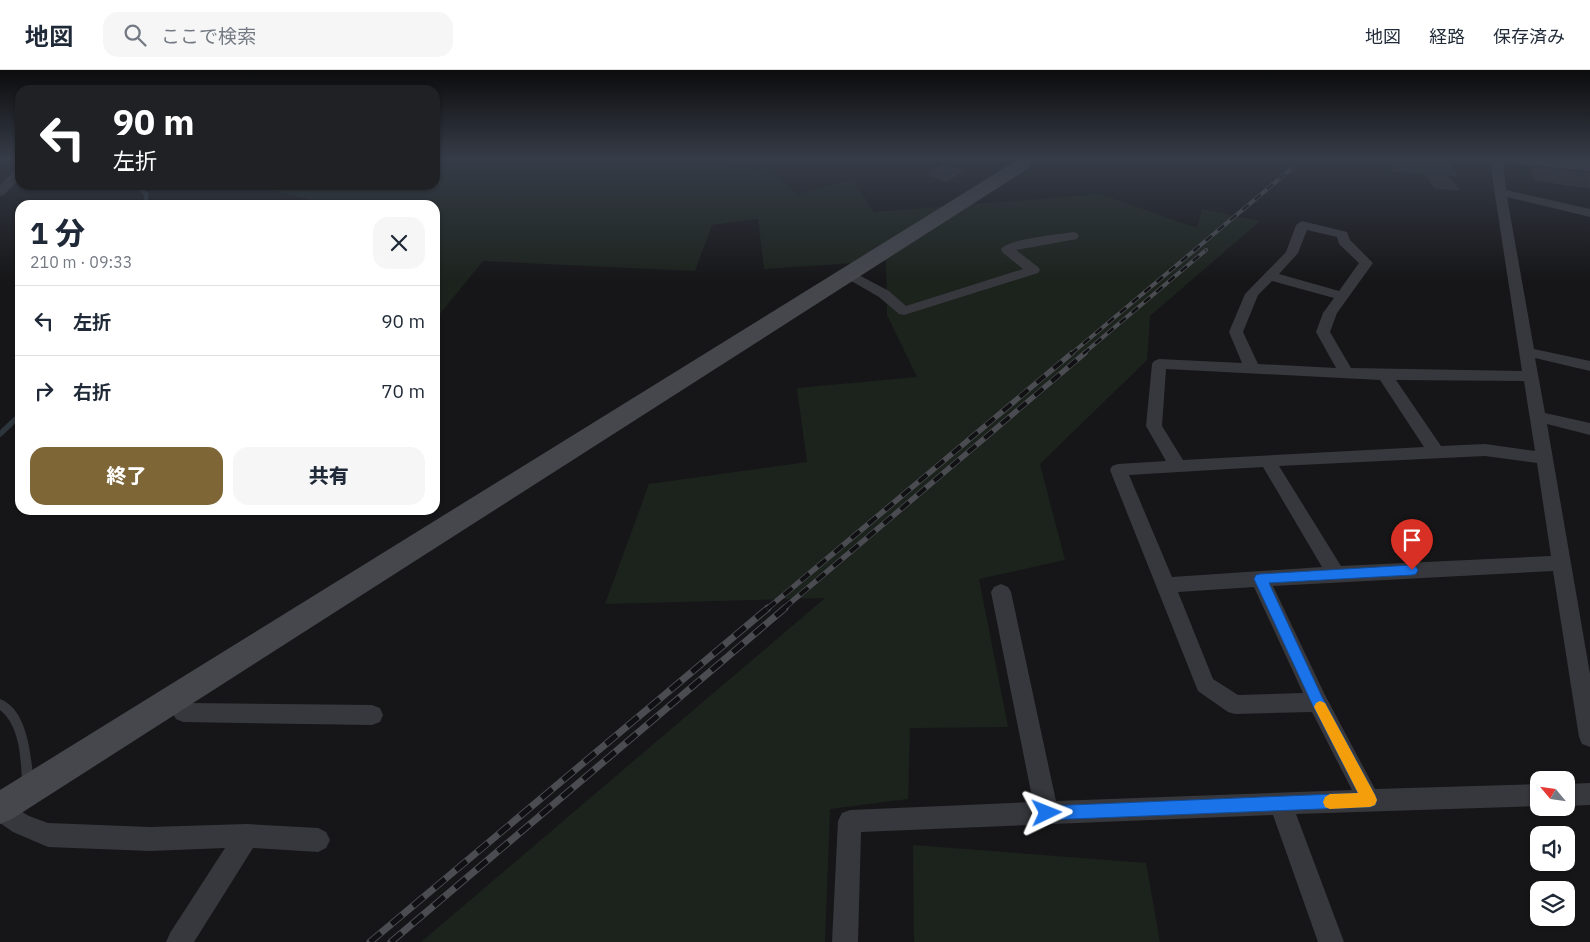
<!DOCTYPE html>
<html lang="ja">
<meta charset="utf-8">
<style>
body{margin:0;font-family:"IBM Plex Sans","Noto Sans JP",sans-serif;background:#f6f6f7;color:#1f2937;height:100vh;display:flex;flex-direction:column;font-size:19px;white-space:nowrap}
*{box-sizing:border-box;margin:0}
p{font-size:16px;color:#747a83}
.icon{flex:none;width:28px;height:28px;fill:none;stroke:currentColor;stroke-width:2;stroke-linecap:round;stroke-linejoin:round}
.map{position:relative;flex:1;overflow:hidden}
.sheet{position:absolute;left:15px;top:130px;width:425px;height:315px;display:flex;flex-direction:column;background:#fff;border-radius:15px;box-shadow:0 1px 4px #0004}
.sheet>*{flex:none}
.banner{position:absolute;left:15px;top:15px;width:425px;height:105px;border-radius:15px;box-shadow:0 1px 4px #0004;background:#202124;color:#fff;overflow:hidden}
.needle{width:32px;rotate:299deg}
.tools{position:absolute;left:1530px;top:701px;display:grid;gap:10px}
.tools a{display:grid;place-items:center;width:45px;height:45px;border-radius:10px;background:#fff;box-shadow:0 1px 4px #0004;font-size:25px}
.pin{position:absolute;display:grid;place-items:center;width:42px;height:42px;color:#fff;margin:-51px -21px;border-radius:50% 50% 50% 0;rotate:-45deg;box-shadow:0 0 5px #0007}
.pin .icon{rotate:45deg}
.me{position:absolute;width:55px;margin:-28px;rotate:88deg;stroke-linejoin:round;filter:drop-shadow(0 0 4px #0008)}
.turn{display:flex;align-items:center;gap:18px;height:105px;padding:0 15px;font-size:22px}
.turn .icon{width:65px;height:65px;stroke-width:2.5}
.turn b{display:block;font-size:35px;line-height:42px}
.round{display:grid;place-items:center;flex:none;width:52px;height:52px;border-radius:15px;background:#f6f6f7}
.summary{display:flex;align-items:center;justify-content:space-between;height:85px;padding:0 15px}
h1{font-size:30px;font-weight:800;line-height:38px}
.cta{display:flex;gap:10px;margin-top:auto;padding:10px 15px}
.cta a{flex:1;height:58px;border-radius:15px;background:#7e6636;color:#fff;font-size:20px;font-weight:800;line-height:58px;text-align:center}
.cta a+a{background:#f6f6f7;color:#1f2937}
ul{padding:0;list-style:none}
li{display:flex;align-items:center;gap:15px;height:70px;padding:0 15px;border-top:1px solid #e0e1e3}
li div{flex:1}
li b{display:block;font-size:19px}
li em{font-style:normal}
header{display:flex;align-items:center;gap:30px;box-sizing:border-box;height:70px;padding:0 25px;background:#fff;border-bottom:1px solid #e0e1e3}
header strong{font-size:24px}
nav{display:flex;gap:28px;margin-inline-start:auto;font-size:18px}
.search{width:350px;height:45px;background:#f6f6f7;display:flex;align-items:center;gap:12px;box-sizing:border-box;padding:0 18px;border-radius:15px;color:#747a83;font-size:19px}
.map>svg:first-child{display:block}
.green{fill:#1c231d}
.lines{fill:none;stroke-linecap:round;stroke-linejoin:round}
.stream-far1{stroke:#2c353c;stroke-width:4.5}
.stream{stroke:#2c353c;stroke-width:5.5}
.building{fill:#29292c;stroke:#303034}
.lane{fill:#37383d;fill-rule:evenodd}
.street{fill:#37383d;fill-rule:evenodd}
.secondary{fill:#45474d;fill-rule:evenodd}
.rail-far2-casing{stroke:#4a4c52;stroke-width:4}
.rail-far1-casing{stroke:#4a4c52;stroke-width:5.5}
.rail-casing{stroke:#4a4c52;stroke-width:7}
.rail-far2{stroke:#111113;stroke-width:2.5;stroke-dasharray:8;stroke-linecap:butt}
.rail-far1{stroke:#111113;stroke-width:4;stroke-dasharray:11;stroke-linecap:butt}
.rail{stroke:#111113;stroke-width:5;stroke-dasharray:14;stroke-linecap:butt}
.route{fill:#1a73e8;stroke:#114b97}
.slow{fill:#f59e0b}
</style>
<header>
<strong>地図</strong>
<div class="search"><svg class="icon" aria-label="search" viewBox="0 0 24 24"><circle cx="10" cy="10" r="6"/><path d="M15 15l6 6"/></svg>ここで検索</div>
<nav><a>地図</a><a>経路</a><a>保存済み</a></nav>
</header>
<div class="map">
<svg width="1590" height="872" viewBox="0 0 1590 872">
<rect width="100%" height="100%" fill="#161618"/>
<path class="green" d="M435,89H701L774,105L798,124L853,110L874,142L1099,124L1197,158L1202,139L1260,151L1150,246L1147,290L1040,394L1065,490L979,509L1008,657L910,658L908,729L830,739L825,872H421L825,528L605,534L649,414L807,392L797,318L917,307L887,245L886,191L764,199L758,149L712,155L695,201L483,191L435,250V135H329L272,120L276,115H435Z
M913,775L1146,793L1160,872H914Z"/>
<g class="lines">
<path class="stream-far1" d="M137,115L146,124V132L142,135"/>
<path class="stream" d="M0,364L20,345"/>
</g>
<path class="building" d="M1393,89H1445L1457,105H1446L1460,120L1435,118L1425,103L1392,101Z
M944,94L963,101L946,111L928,104Z
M1531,97L1590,103V118L1536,110Z"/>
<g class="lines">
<path class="lane" d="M0,629C29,640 31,689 34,715L32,719L28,720L24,719L22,715C21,691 21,657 0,640Z"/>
<path class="street" d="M1491,89H1503L1506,120L1590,139V147L1507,127L1534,279L1590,291V301L1535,288L1545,343L1590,353V365L1547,354L1590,604V677L1582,674L1579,667L1553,501L1273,516L1325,625L1375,719L1539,714V736L1296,744L1344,872H1318L1273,745L861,762L858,872H832L838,751L842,743L850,740L1033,732L991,522L994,517L1001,514L1008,517L1011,522L1056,731L1352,720L1312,642L1235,644L1228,642L1198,621L1110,400L1112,396L1118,394L1166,391L1146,356L1152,294L1154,291L1159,289L1242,293L1229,262L1245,224L1286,182L1296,155L1302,151L1347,162L1350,170L1373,193L1337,243L1330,262L1351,298L1522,301L1493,112ZM1307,160L1337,167L1339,174L1359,193L1339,221L1279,204L1298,183ZM1272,211L1334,228L1323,243L1316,262L1336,298L1258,294L1243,262L1258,225ZM1166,299L1380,310L1424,377L1183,390L1162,356ZM1396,310L1524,311L1535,381L1485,374L1441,376ZM1485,386L1537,393L1551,486L1341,496L1279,396ZM1263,397L1322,497L1172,507L1129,405ZM1254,517L1303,623L1238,625L1213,609L1178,522Z
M1579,89H1590V96Z
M20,98V108L4,125L0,126V115L16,99Z
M1073,162L1077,163L1079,166L1077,169L1016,180L1038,197L1040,200L1038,203L904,245L899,244L879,227L841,205L848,201L853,202L889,221L906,236L1023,199L1002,182L1001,179C1010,168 1058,165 1073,162Z
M174,620L181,622L189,633L372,635L380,638L383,645L380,652L372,655L183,652L176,649L164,629L167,622Z
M1590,713V735L1566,736V714Z
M0,729L29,746L48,753L150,757L247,754L318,758L326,762L330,770L326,778L318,782L253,778L194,872H166L170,863L225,778L150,781L48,777L13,762L0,753Z"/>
<path class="secondary" d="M1019,89H1036L1029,98L12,749L0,754V720Z
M1511,89H1568L1590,91V101L1519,94L1513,92Z"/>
<defs>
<path id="rail-far2" d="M1071,284L1303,89
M1083,284L1206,180"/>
<path id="rail-far1" d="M767,539L1072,283
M783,539L1085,283"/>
<path id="rail" d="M370,872L768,538
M391,872L785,538"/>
</defs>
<use href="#rail-far2" class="rail-far2-casing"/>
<use href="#rail-far1" class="rail-far1-casing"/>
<use href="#rail" class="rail-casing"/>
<use href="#rail-far2" class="rail-far2"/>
<use href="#rail-far1" class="rail-far1"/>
<use href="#rail" class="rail"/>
</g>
<linearGradient id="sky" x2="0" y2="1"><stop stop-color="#0c0c0d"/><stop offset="0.42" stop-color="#363c48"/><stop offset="1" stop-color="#363c48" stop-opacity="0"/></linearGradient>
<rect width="1590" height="211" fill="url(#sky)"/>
<path class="route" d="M1412,495L1416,497L1418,500L1416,504L1412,505L1269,513L1322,627L1375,725L1377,730L1375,735L1370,737L1047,750L1042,748L1040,743L1042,738L1047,736L1358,723L1313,636L1254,509L1256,505L1260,504Z"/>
<path class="slow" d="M1320,631L1325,633L1375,725L1377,730L1375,735L1370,737L1330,739L1325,737L1323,732L1325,727L1330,724L1358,723L1314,637L1316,633Z"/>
</svg>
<div class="tools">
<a><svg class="needle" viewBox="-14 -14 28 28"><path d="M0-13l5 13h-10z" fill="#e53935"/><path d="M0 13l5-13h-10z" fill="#747a83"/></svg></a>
<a><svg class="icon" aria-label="sound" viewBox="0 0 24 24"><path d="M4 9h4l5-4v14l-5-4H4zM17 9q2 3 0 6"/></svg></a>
<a><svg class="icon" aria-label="layers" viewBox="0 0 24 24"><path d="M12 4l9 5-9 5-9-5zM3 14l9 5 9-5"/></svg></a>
</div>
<div class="pin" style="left:1412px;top:500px;background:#d93025"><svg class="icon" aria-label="arrive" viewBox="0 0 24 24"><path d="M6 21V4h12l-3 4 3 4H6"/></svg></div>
<svg class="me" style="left:1047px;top:743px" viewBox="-20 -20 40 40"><path d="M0-17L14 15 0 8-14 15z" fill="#1a73e8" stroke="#fff" stroke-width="4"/></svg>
<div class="banner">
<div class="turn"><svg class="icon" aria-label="left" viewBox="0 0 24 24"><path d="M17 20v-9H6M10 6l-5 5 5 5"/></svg><div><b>90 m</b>左折</div></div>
</div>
<section class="sheet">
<div class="summary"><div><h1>1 分</h1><p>210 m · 09:33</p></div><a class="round"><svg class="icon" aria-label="close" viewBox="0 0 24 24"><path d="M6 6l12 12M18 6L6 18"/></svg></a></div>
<ul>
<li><svg class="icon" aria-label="left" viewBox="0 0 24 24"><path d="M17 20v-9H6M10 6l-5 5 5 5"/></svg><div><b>左折</b></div><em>90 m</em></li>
<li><svg class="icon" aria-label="right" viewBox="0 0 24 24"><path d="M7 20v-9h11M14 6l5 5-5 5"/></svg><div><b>右折</b></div><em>70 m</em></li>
</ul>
<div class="cta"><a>終了</a><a>共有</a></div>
</section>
</div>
